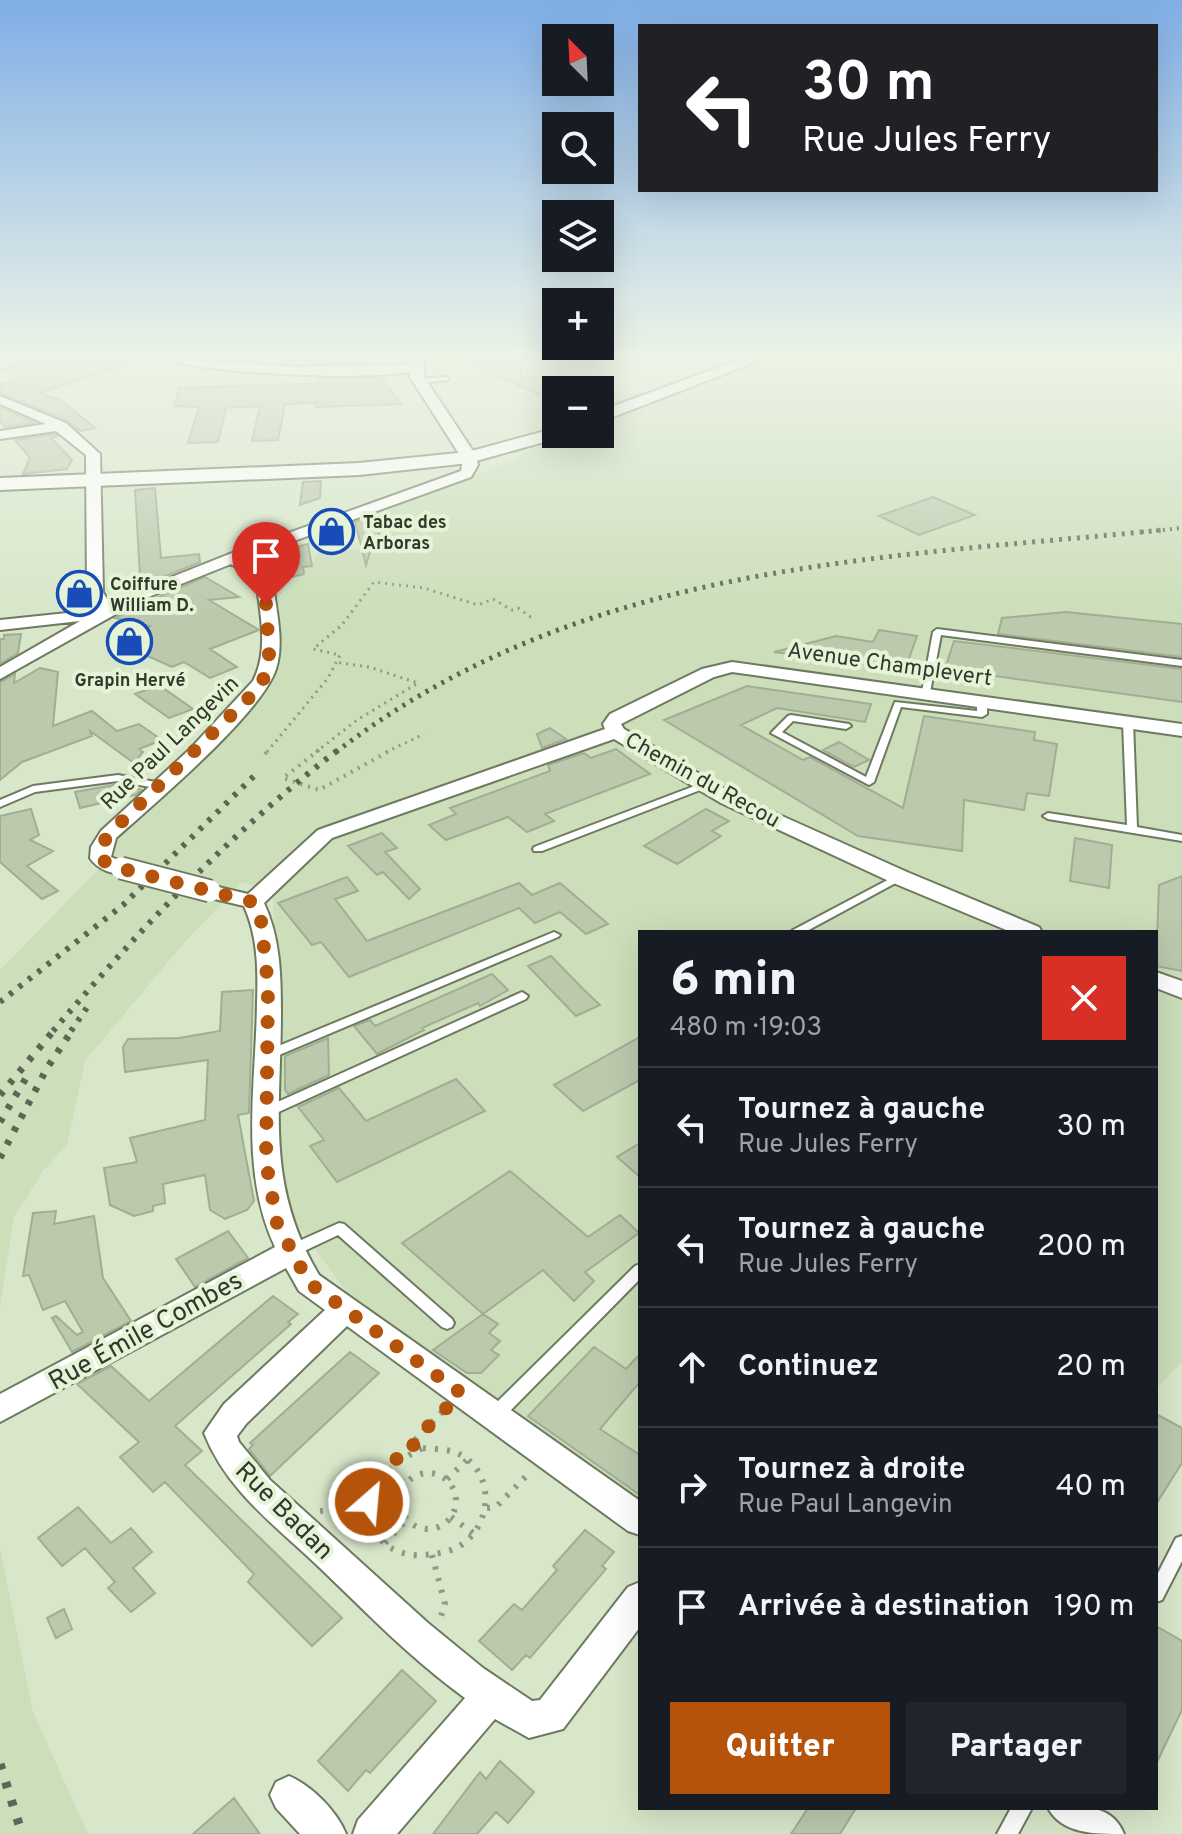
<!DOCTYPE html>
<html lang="fr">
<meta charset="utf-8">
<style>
body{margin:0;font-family:Overpass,sans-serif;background:#20242c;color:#f1f3f6;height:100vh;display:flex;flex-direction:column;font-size:30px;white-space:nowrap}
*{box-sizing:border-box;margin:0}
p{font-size:26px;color:#9ea1a6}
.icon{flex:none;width:44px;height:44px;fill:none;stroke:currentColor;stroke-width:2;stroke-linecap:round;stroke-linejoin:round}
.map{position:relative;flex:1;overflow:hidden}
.side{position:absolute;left:638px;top:930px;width:520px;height:880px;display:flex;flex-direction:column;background:#171b24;border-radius:0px;box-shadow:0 8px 32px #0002}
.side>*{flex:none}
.hud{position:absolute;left:638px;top:24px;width:520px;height:168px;border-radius:0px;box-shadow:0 8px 32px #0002;background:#202124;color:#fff;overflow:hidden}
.needle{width:52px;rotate:336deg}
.tools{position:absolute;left:542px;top:24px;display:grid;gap:16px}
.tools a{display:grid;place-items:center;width:72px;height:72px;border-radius:0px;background:#171b24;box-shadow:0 8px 32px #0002;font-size:40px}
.pin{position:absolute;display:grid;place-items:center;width:68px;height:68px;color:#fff;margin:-82px -34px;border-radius:50% 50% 50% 0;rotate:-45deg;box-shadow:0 0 8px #0007}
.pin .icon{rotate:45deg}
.me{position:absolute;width:88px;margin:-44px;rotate:27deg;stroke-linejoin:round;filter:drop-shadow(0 0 6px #0008)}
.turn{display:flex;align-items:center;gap:28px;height:168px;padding:0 32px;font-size:36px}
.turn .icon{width:104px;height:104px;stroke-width:2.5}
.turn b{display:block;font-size:56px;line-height:68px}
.round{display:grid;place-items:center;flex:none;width:84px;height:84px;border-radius:0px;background:#20242c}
.headline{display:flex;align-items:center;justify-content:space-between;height:136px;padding:0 32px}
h1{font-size:48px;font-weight:800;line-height:60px}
.button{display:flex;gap:16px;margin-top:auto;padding:16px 32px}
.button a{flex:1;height:92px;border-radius:0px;background:#b45309;color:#fff;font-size:32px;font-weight:800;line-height:92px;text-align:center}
.button a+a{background:#20242c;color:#f1f3f6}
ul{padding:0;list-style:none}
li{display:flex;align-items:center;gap:24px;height:120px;padding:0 32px;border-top:2px solid #363941}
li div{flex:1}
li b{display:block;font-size:30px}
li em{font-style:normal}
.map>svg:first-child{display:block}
.built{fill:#ccdeba}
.building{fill:#bcc9ad;stroke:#a0ae92;stroke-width:2}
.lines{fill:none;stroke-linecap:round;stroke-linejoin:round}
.service-casing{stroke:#6e7a60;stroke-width:4}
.minor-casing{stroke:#6e7a60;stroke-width:4}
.tertiary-casing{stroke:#6e7a60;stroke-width:4}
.secondary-casing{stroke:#6e7a60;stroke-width:4}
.path-far2{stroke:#8f9a84;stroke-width:3;stroke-dasharray:2 5;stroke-linecap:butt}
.path-far1{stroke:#8f9a84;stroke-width:4;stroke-dasharray:2 6;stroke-linecap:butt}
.path{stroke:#8f9a84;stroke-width:6;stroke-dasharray:3 9;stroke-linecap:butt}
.service{fill:#fff;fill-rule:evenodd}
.minor{fill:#fff;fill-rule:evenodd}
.tertiary{fill:#fff;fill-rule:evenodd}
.secondary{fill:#fff;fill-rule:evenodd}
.rail-far4{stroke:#5d6555;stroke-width:4;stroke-dasharray:2 5;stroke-linecap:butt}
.rail-far3{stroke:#5d6555;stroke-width:5;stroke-dasharray:3 6;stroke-linecap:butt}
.rail-far2{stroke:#5d6555;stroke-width:6;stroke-dasharray:4 8;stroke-linecap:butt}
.rail-far1{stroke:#5d6555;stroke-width:7;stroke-dasharray:5 10;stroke-linecap:butt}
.rail{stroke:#5d6555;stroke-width:9;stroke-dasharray:6 13;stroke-linecap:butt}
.minor-bridge-casing{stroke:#6e7a60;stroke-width:25;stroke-linecap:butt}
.minor-bridge{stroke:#fff;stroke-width:21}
.route{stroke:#b45309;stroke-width:14;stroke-dasharray:0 25.2}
.labels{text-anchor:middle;stroke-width:8;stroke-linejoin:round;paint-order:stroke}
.far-poi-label{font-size:18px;font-weight:bold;fill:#32382c;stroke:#e5f3d6;text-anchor:start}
.street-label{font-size:22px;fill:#32382c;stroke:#e5f3d6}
.near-street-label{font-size:26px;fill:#32382c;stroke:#e5f3d6}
</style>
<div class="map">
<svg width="1182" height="1834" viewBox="0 0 1182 1834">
<rect width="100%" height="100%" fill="#d8e6c9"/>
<path class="built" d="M760,358H1182V1362L1156,1389V932H640V1504L345,1290L289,1213L276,1116L273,894L242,882L182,945L85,1061L67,1145L43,1171L14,1217L0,1306V970L106,862L98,851L265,680V617L322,549L356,550L381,530L376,511L488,470L567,434H600V420L702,377Z
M0,1548L33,1712L88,1834H0Z"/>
<path class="building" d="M36,358H136L137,360L41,393L62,401L95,428L80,431L67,420L0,393V385L24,378L0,369Z
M312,358H367L370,362L314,364Z
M461,358H514L524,380L540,376L569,390H556V399L550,400Z
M318,378H381L401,404L316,407V403L285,404L278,440L252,441L260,406L226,408L218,442L188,443L199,407L174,406L179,388L320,383Z
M0,407L35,423L5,427L0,421Z
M55,434L58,436L51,438L72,460L67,469L23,474L30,458L15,440Z
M321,481L320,498L300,505L303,482Z
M155,488L161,558L199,554L200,562L139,587L128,580L140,576L135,490Z
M933,497L975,515L919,535L879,516Z
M372,517L380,536L375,537L366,565L355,522Z
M308,544L312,566L303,567L304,574L276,581L274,574L264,568L271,553Z
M205,577L239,597L209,600L259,630L210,649L237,667L210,678L184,662L172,667L116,642L150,626L115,618L130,610L164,600L158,597Z
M1066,612L1182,624V657L998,634L1002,618Z
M879,630L917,636L905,670L774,652L836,636L873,642Z
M21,634L18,653L0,664V639H4V635Z
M954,641L1182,669V702L945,669Z
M40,668L58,672L53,726L92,711L117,731L139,724L162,740L139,749L143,752L134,763L90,731L92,736L22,762L0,780V682L15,674L14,683Z
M159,685L193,709L169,718L135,694Z
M747,686L871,704L865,722L777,708L741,725L803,760L810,757L903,808L924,716L1035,732L1034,740L1057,744L1049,796L1027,793L1024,810L964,800L962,851L858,836L664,720Z
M550,728L566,739L542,748L537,734Z
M839,742L869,760L854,767L823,750Z
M616,749L650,774L545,814L554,821L527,832L508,817L446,840L429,825L456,814L450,808L550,771L548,765L584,753L591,758Z
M118,784L142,790L135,795L80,808L75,792Z
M31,809L39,835L30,840L53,851L27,866L58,891L42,899L0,862V816Z
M706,809L729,821L712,831L721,836L677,864L644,846Z
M382,833L397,848L385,852L420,889L409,899L383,872L377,875L348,846Z
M1075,838L1112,845L1109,888L1070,881Z
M1182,876V971L1156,966L1159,885Z
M347,877L358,891L335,899L367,941L519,883L532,895L560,883L608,924L586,934L560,912L535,923L519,908L349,977L321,942L312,945L278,903Z
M551,956L584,990L600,1005L576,1016L528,966Z
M492,974L508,990L480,1006L478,1003L422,1028L424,1030L377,1054L354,1026L370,1020L375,1026Z
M253,990L249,1113L238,1115L254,1201L247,1210L225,1219L210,1210L205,1175L163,1184L165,1203L153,1206V1211L134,1216L110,1205L104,1168L137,1162L130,1138L205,1120L208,1060L125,1072L123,1047L128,1039L179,1038L220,1031L222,992Z
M640,1037V1080L583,1111L554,1085Z
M328,1038L329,1075L288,1094L285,1090V1056Z
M456,1079L485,1111L337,1182L310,1146L324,1140L298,1107L339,1088L366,1121Z
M640,1143V1177L617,1157Z
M510,1171L588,1237L620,1215L639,1233L585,1272L594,1281L574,1301L543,1270L483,1314L498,1324L489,1333L500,1341L491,1350L499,1355L481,1373H467L433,1350L483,1314L402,1243Z
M56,1211L54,1224L94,1216L103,1278L131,1321L72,1352L52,1318L56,1316L77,1335L83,1332L65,1301L43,1310L29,1275L23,1276L33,1213Z
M228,1231L248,1258L195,1287L176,1259Z
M273,1296L298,1314L288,1322L291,1324L175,1426L202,1451L185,1465L342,1618L312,1646L248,1582L254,1574L165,1482L153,1492L120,1457L139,1442L77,1384L111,1366L149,1401Z
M594,1347L626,1369L640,1354V1382L600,1429L640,1455V1495L528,1416Z
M350,1352L379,1373L270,1476L249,1449L253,1445L250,1443Z
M1156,1414L1182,1428V1463L1156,1504Z
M78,1507L111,1543L131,1528L152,1552L133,1568L155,1593L131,1612L108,1588L115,1582L85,1548L62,1566L38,1538Z
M585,1530L614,1552L602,1566L606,1569L530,1658L526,1655L512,1670L479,1641L514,1604L522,1610L557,1570L553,1566Z
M64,1609L72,1629L56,1638L47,1618Z
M1156,1626L1182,1641V1710L1156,1764Z
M402,1670L436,1701L370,1773L366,1770L348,1791L318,1761Z
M500,1761L534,1792L508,1823L496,1812L477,1834H433L480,1772L486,1779Z
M234,1798L260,1834H193Z
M808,1808H856L840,1834H791Z"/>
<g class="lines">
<defs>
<path id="service" d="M446,377L448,378V380L420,383L417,381L420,379Z
M937,629L1182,660V666L941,635L930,692L926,695L922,692L933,632Z
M982,697L987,700V714L982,717L901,707L874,782L869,785L771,733L788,716L791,715L849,724L851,726L846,729L793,721L782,732L866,777L895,702L977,711V700Z
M1128,719L1133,722L1137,827L1182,835V841L1048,819L1043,816L1048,813L1127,825L1123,722Z
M118,775L161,783L166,786L161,789L118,781L35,792L0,807V800L33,786Z
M705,782L710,785L708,787L542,851H534L533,849L534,847Z
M899,874L903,875L904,877L903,879L805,932H791L793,930Z
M554,932L560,935L558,937L272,1058H264L262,1055L264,1052Z
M522,992L528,996L526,999L272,1115H262L261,1112L262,1109Z
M339,1223L344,1224L452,1319L454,1323L452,1327L447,1329L442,1327L338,1235L298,1254L293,1256L288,1254L286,1250L288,1246Z
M640,1264V1279L500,1421L494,1423L488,1421L486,1416L488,1411L635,1266Z
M1182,1536V1561L1162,1600L1156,1602V1577L1176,1538Z
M1011,1808H1032L1018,1834H997Z"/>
<path id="minor" d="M169,358L295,367L415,364L421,368C399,383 192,374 169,358Z
M0,396L66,423L100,454L103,592L110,605L129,594L227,555L461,471L464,454L476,457L478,465L471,477L244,559L272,577C275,605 285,641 276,669C262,713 154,804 116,838L111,857L128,864L132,868L128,872C114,876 98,870 90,858L91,847L101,831L190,749L253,681C269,650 260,613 256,579L231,564L141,600L0,679V667L80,621L0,630V620L96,610L87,592L86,455L56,431L0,439V431L46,424L0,404Z
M732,662L1182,724V736L732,672L714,677L621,724L624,729L735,795L907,872L1039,927L1042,932H1011L891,882L721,803L614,739L332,838L264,903C280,937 281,974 281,1012C281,1111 265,1184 319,1275L640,1501V1535L628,1531L347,1326L246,1424L237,1436L239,1442L270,1480L428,1623L483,1668L532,1701L540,1700L628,1587L640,1582V1627L563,1729L529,1738L495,1719L397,1834H353L358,1820L465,1698C412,1660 366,1612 319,1567C275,1525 227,1491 204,1433L224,1404L325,1310L299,1291L286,1268L0,1422V1394L275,1247C239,1170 256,1085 257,1003C258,970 258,937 244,906L202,896L199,891L202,886L210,885L248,894L318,830L605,729L603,724L610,714L702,669Z
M1156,972L1182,981V998L1156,988Z
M289,1776C312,1786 337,1811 346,1834H300L276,1808L270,1795L276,1782Z
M1048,1808C1079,1808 1111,1801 1124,1834C1094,1834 1062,1834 1048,1808Z"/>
<path id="tertiary" d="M410,358H424V377L477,457L475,460H463L410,377Z"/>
<path id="secondary" d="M744,358H766L600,422V411Z
M556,428V434H564L562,437L469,463L359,475L0,490V478L359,463L468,452Z"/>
</defs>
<use href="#service" class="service-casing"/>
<use href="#minor" class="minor-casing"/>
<use href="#tertiary" class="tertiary-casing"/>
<use href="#secondary" class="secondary-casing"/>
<path class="path-far2" d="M267,752L328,678L340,655L313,649L342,625L374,582L424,588L478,605L493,599L512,610L518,608L532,618
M316,752L357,720L418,683L369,667L335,662
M386,752L424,734"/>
<path class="path-far1" d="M319,750L283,778L319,790L391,750
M265,754L268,750"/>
<path class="path" d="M423,1448C433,1449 445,1449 454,1452C493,1466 495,1519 464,1543C452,1552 438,1554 423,1555C412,1556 398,1553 388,1546C342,1510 384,1465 423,1448Z
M414,1451L413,1442L445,1409
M382,1472L405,1487
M400 1501a28 28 0 1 1 56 0a28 28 0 1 1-56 0Z
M447,1479L468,1459
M487,1508L496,1507L531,1471
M320,1511L369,1506
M451,1517L473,1533
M385,1543L405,1521
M432,1555L445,1604L440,1619"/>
<use href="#service" class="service"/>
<use href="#minor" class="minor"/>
<use href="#tertiary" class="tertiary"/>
<use href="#secondary" class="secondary"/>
<path class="rail-far4" d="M1142,532L1182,528"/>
<path class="rail-far3" d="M336,752C581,564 869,559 1163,530"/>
<path class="rail-far2" d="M0,1002L123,905L254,776
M53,1031C140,929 231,832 338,750
M71,1031L90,1003"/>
<path class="rail-far1" d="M0,1095L55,1029
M0,1122L26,1078
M0,1158L47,1068L73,1029"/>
<path class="rail" d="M0,1764L22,1834"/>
<defs>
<path id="minor-bridge" d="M121,868L210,891"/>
</defs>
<use href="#minor-bridge" class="minor-bridge-casing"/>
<use href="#minor-bridge" class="minor-bridge"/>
</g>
<linearGradient id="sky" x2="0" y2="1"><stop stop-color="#7faee6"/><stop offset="0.58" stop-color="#edf4e7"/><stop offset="1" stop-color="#edf4e7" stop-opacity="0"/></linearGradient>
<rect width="1182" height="614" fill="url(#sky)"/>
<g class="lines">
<path class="route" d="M266,604L269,654L262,685L108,835L101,847L100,858L111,866L253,902L260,911L268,986L266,1162L277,1223L309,1283L461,1393L413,1442L414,1451C389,1458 375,1477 369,1502"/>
</g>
<defs>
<symbol id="shop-ring" viewBox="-11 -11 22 22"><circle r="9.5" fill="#e5f3d6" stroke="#184cb9" stroke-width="1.5"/><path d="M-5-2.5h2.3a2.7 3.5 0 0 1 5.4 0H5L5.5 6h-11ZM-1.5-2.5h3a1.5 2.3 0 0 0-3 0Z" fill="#184cb9"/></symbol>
</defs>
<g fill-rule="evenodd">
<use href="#shop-ring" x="306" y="506" width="51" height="51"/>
<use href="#shop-ring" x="54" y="568" width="51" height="51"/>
<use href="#shop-ring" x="104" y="616" width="51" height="51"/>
</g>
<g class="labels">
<g class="far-poi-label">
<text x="363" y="528">Tabac des<tspan x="363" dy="21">Arboras</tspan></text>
<text x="110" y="590">Coiffure<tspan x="110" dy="21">William D.</tspan></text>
<text x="130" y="686" text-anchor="middle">Grapin Hervé</text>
</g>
<g class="street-label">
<text transform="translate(890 663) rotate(8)" y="8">Avenue Champlevert</text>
<text transform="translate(169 742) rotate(-44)" y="8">Rue Paul Langevin</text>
<text transform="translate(703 779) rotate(29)" y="8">Chemin du Recou</text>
</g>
<g class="near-street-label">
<text transform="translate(145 1330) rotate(-29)" y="9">Rue Émile Combes</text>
<text transform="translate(285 1510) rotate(45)" y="9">Rue Badan</text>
</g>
</g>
</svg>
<div class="tools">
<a><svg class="needle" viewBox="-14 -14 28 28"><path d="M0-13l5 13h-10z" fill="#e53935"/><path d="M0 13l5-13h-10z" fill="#9ea1a6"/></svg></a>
<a><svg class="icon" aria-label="search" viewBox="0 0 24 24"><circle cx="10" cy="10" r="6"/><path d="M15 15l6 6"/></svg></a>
<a><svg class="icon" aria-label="layers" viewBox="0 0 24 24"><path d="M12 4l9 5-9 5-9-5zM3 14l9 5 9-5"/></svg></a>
<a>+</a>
<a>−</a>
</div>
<div class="pin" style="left:266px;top:604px;background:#d93025"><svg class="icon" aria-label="arrive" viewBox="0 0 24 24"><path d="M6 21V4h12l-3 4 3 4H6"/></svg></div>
<svg class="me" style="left:369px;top:1502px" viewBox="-20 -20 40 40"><circle r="17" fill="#b45309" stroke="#fff" stroke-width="3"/><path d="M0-11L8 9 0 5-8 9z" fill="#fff"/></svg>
<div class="hud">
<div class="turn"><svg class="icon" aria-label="left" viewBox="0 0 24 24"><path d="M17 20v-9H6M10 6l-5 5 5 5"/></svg><div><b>30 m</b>Rue Jules Ferry</div></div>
</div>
<section class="side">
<div class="headline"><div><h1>6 min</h1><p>480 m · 19:03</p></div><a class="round" style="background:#d93025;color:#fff"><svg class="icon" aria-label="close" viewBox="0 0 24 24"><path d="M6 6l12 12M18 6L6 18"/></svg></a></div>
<ul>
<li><svg class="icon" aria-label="left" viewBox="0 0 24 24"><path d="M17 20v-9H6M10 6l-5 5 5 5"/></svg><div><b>Tournez à gauche</b><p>Rue Jules Ferry</p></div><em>30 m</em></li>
<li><svg class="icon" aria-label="left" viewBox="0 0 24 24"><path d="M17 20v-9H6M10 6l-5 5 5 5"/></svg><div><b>Tournez à gauche</b><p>Rue Jules Ferry</p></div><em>200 m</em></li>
<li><svg class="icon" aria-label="ahead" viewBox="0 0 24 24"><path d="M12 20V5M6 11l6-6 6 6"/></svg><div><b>Continuez</b></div><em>20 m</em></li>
<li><svg class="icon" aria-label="right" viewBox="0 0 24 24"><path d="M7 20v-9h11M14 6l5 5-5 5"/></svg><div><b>Tournez à droite</b><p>Rue Paul Langevin</p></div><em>40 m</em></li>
<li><svg class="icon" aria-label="arrive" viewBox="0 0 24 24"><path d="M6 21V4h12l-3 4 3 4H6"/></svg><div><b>Arrivée à destination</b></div><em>190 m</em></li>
</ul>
<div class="button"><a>Quitter</a><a>Partager</a></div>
</section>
</div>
